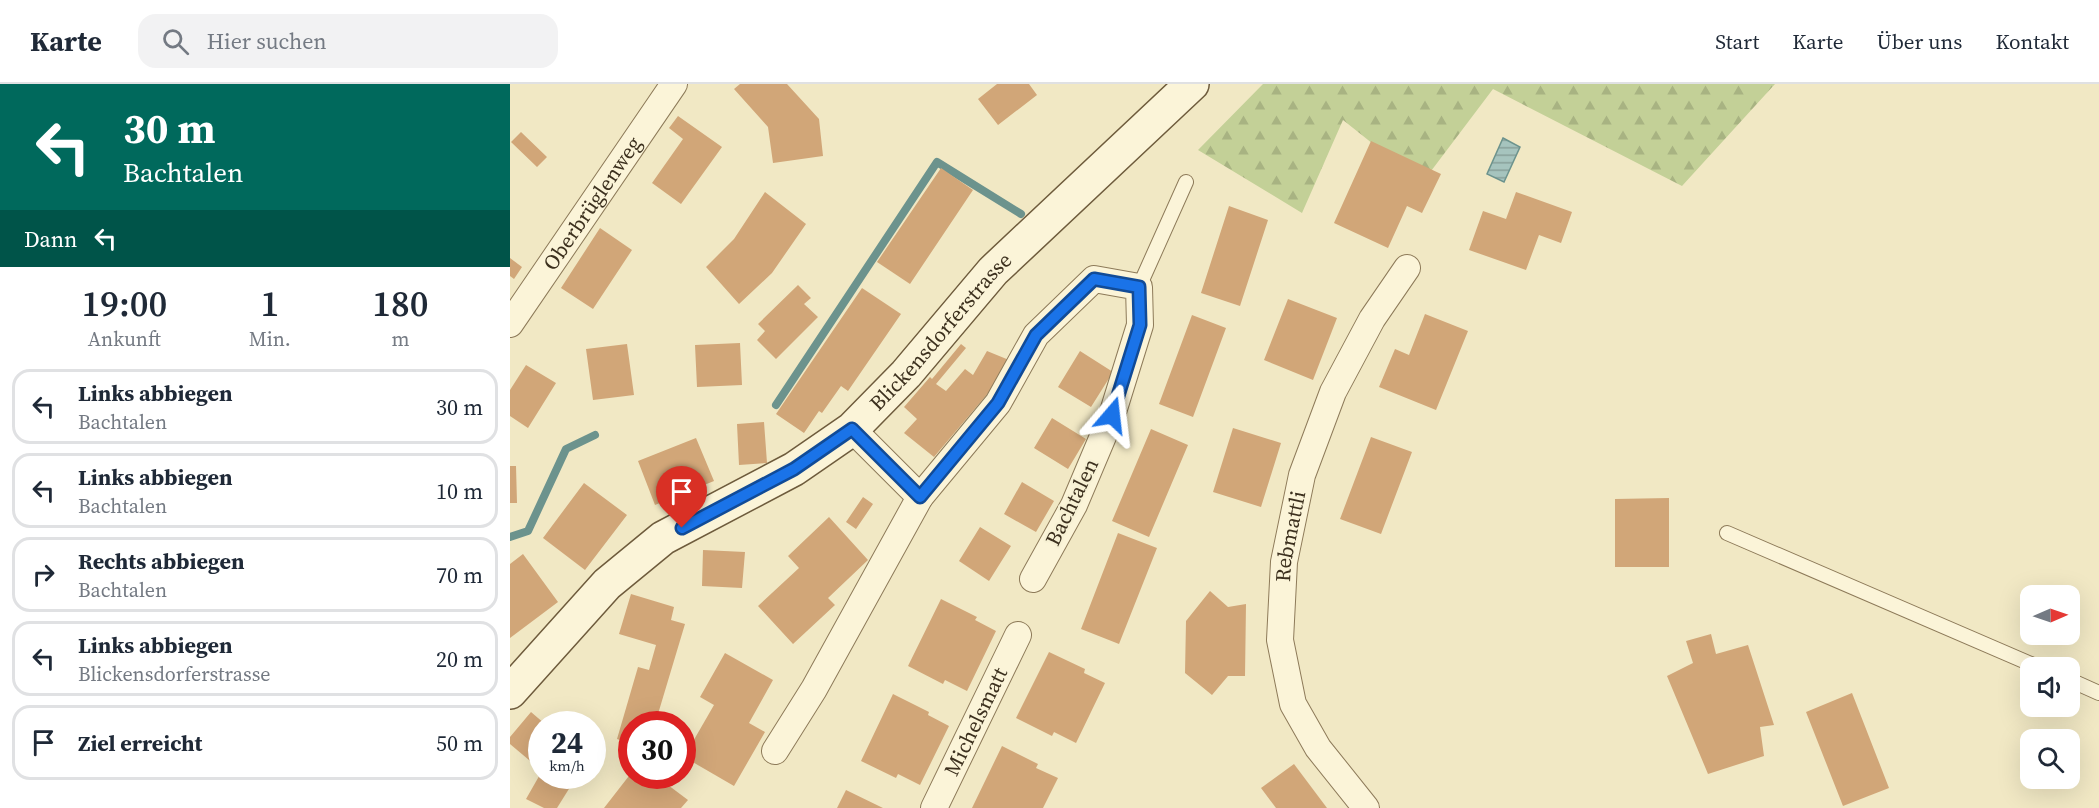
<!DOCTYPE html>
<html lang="de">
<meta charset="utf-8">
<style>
body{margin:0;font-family:"Source Serif 4",serif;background:#f2f2f3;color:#1f2937;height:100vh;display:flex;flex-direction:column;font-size:22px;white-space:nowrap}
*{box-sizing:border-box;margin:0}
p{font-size:20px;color:#747a83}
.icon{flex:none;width:33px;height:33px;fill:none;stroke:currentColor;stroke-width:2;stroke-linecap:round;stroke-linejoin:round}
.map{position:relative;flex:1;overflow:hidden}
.drawer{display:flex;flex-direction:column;background:#fff;width:510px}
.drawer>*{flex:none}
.hud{background:#00695c;color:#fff;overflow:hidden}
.needle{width:39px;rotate:88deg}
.fabs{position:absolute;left:1510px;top:501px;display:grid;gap:12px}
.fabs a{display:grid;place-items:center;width:60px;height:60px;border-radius:12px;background:#fff;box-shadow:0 6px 24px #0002;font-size:30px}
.speed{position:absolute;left:18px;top:627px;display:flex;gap:12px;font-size:30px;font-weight:700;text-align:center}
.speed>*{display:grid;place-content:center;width:78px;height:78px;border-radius:50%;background:#fff;box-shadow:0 6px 24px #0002;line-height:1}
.speed small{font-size:15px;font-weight:400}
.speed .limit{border:9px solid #d22;background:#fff;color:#111}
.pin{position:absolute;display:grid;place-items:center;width:51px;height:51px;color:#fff;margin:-62px -26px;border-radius:50% 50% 50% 0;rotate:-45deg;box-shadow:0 0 6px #0007}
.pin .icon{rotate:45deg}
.me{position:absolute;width:66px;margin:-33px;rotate:17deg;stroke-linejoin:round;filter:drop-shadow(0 0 4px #0008)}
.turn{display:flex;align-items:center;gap:21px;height:126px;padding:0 24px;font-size:27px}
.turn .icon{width:78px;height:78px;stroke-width:2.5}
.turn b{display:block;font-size:42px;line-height:51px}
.then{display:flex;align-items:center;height:57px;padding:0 24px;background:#0003;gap:12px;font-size:22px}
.eta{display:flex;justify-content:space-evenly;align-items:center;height:102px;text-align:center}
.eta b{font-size:36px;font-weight:600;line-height:42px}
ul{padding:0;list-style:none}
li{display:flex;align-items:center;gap:18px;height:75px;margin:0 12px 9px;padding:0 12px;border:3px solid #e0e1e3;border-radius:18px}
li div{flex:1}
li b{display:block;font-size:22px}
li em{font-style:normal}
header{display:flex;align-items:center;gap:36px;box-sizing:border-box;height:84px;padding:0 30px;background:#fff;border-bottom:2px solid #e0e1e3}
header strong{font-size:28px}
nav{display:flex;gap:33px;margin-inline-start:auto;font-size:21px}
.search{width:420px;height:54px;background:#f2f2f3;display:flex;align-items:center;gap:15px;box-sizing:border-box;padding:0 21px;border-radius:18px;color:#747a83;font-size:22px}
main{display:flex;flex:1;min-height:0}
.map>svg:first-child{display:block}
.forest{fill:url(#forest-firs)}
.water{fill:url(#water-rules);stroke:#6c938d;stroke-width:1.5}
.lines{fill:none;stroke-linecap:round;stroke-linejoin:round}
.stream{stroke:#6c938d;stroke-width:8}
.building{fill:#d1a678}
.lane-casing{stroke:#8d7a59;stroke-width:16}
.street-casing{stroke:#8d7a59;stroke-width:28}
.secondary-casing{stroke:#6e5b3c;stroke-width:36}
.lane{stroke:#fbf4d8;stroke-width:14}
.street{stroke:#fbf4d8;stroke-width:26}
.secondary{stroke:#fbf4d8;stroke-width:33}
.route-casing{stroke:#114b97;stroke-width:15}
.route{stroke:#1a73e8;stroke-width:10}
.labels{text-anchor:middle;stroke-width:4.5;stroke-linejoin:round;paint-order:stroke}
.street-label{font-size:21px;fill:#3c301e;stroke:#f7f1d4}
</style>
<header>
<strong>Karte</strong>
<div class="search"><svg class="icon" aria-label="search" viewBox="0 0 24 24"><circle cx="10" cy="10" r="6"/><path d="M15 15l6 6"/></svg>Hier suchen</div>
<nav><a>Start</a><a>Karte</a><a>Über uns</a><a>Kontakt</a></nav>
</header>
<main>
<section class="drawer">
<div class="hud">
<div class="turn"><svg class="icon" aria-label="left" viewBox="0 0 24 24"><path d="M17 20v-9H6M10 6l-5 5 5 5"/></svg><div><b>30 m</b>Bachtalen</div></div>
<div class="then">Dann<svg class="icon" aria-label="left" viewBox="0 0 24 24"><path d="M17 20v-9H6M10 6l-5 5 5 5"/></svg></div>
</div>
<div class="eta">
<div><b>19:00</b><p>Ankunft</p></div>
<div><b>1</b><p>Min.</p></div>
<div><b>180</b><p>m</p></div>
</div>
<ul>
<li><svg class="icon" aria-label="left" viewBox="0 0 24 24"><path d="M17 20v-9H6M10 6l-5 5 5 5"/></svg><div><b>Links abbiegen</b><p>Bachtalen</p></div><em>30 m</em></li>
<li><svg class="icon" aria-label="left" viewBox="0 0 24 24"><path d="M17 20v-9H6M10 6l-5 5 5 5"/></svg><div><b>Links abbiegen</b><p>Bachtalen</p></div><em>10 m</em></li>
<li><svg class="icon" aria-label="right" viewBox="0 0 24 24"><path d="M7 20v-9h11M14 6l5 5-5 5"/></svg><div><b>Rechts abbiegen</b><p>Bachtalen</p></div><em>70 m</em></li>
<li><svg class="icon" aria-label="left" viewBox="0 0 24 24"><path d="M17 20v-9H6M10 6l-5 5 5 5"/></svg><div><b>Links abbiegen</b><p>Blickensdorferstrasse</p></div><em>20 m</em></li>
<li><svg class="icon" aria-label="arrive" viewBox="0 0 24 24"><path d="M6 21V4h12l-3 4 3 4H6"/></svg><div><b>Ziel erreicht</b></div><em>50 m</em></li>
</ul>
</section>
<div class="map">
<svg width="1589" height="724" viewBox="0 0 1589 724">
<defs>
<pattern id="forest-firs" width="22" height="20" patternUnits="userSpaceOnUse" patternTransform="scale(1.5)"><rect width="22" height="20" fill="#c3d097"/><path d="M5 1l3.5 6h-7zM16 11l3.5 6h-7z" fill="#a8b382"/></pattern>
<pattern id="water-rules" width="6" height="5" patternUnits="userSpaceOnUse" patternTransform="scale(1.5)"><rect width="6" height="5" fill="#a6c4be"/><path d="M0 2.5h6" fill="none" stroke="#88a09a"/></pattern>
</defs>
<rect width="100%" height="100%" fill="#f1e8c4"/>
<path class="forest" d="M753,0H1265L1172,102L983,5L912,99L833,36L792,129L688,66Z"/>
<path class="water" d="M993,54L1010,63L994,98L977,90Z"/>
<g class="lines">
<path class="stream" d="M266,321L427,78L511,130
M0,453L18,447L56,365L85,351"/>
</g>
<path class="building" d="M230,0H277L309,35L313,72L263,79L258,43L224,5Z
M487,0H519L527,11L488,41L468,15Z
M168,32L212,63L171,120L142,99L173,55L159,44Z
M11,48L37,73L27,83L1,58Z
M861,57L931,90L912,129L897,122L878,164L824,139Z
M431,84L463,106L400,200L367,178Z
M255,108L296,140L262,189L229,220L196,183L224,155Z
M1006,108L1062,128L1051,159L1029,151L1016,186L959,166L973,127L996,135Z
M719,122L758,136L730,222L691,209Z
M90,144L122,166L83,225L51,204Z
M0,174L12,183L4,195L0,192Z
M288,201L301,214L294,220L308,233L266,275L247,256L255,247L248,240Z
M352,204L391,230L338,307L331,302L312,329L309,327L294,349L266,330Z
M778,215L827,234L803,296L754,276Z
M915,230L958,247L926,326L869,303L885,265L899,271Z
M682,231L716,244L683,333L649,320Z
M230,259L232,301L187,303L185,261Z
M117,260L124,311L83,316L76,265Z
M451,260L456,264L426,300L436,307L455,285L463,291L477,267L499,276L479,308L424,373L394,349L407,335L394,323L420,293L422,295Z
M570,267L603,288L581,323L548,303Z
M16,281L46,299L18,344L0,332V306Z
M542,334L576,355L558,385L524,364Z
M254,338L257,379L229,381L227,340Z
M723,344L771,359L751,423L703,408Z
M641,345L678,361L639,453L602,437Z
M861,353L902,368L871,450L830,435Z
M186,354L204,397L145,421L128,377Z
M0,382H6L7,419H0Z
M512,398L544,417L526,448L494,430Z
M74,399L117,431L75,486L33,454Z
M353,413L363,420L346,445L336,438Z
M1159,414V483H1105V415Z
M319,433L358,476L318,514L325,521L283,560L248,522L289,484L278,472Z
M470,443L501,462L479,497L449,477Z
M608,449L647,464L609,560L571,545Z
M193,466L235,468L232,504L192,502Z
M13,470L48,518L0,554V480Z
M700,507L718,523L736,520L735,592H718L702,611L675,589L676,537Z
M121,510L164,523L161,536L175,540L145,640H122V660L107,655L128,583L139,586L146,561L109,550Z
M431,515L467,533L465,536L486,547L457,607L435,596L433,600L398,582Z
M1201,550L1206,570L1238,561L1264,641L1250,643L1254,672L1198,690L1157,592L1183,579L1176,557Z
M539,568L575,585L574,589L595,599L566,659L544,648L542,652L506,634Z
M215,569L263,596L239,639L255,648L224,702L174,673L204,621L190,613Z
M1342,609L1379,704L1333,722L1296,628Z
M383,610L419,628L418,631L439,642L410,701L388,690L386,694L351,677Z
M21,628L35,640H32V687L0,660V653Z
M492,662L528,680L526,684L548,694L533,724H462Z
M784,680L817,724H766L751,704Z
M32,687V692H67L47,724H34L16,715Z
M122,688V692H146L178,716L171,724H94Z
M336,706L373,724H327Z"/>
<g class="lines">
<defs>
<path id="lane" d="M629,203L676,98
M1217,449L1530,584
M1560,596L1589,609"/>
<g id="street">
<path id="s1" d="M0,240L164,0"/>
<path d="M342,345L410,413L488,319L526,251L584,195L629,203L630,241L602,331L564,421L523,495"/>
<path d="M265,667L304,605L410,413"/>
<path id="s2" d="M424,724L508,551"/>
<path id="s3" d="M856,724L808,664L783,620L770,556L774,478L792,391L823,308L862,235L897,184"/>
</g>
<g id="secondary">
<path id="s4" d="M0,608L97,500L153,454L284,385L342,345L396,290L483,187L682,0"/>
</g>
</defs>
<use href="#lane" class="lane-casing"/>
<use href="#street" class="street-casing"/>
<use href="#secondary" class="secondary-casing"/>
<use href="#lane" class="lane"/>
<use href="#street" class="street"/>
<use href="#secondary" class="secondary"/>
</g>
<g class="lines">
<defs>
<path id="route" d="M172,444L284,385L342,345L410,413L488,319L526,251L584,195L629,203L630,241L602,331"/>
</defs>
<use href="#route" class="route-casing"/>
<use href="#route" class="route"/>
</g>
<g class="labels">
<g class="street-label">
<text dy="7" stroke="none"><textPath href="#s1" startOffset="146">Oberbrüglenweg</textPath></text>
<text dy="7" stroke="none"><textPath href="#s4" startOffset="568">Blickensdorferstrasse</textPath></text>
<text transform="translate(562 418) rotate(-64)" y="7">Bachtalen</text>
<text dy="7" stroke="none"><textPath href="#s3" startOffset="297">Rebmattli</textPath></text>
<text dy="7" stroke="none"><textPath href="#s2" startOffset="96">Michelsmatt</textPath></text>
</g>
</g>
</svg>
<div class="fabs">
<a><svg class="needle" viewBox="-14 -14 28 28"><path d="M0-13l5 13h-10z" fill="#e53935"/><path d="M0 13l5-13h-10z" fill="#747a83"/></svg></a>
<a><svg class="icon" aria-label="sound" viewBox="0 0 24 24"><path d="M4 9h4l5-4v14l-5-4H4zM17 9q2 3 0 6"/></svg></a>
<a><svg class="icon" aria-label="search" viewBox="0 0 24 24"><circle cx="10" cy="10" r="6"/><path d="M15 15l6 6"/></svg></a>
</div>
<div class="speed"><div>24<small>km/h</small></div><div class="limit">30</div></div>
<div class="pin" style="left:172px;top:444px;background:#d93025"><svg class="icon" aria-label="arrive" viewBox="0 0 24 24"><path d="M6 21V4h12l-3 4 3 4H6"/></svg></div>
<svg class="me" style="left:602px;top:331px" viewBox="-20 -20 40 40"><path d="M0-17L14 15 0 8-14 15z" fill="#1a73e8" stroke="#fff" stroke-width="4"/></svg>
</div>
</main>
